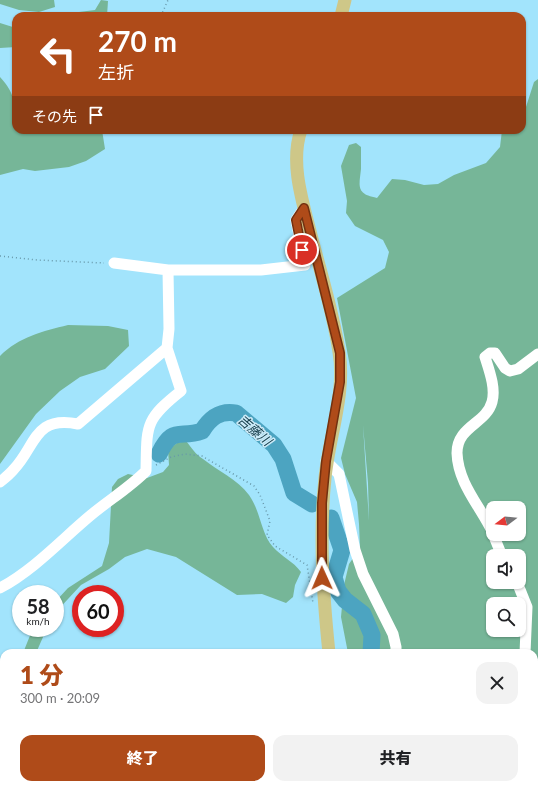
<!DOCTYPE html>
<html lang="ja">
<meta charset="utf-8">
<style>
body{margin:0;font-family:Lato,"Noto Sans JP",sans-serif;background:#f2f2f2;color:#202124;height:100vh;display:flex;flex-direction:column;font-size:15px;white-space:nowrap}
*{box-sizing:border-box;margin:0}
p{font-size:13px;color:#757577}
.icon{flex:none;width:22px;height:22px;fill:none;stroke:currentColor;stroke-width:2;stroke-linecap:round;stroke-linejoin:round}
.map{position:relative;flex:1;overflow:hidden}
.side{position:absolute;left:0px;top:649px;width:538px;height:140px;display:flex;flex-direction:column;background:#fff;border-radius:12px 12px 0 0;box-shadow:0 1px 3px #0004}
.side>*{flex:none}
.guide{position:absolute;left:12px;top:12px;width:514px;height:122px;border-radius:12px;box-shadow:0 1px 3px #0004;background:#af4b19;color:#fff;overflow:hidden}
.needle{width:26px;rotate:254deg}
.buttons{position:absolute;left:486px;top:501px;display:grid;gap:8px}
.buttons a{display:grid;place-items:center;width:40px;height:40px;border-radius:8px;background:#fff;box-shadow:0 1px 3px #0004;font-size:20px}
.speed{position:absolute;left:12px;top:585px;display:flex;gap:8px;font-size:20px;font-weight:700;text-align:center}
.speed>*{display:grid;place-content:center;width:52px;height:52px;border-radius:50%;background:#fff;box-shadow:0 1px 3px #0004;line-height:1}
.speed small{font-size:10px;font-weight:400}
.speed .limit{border:6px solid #d22;background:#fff;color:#111}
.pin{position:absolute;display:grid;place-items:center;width:34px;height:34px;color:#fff;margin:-17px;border:2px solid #fff;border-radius:50%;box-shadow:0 1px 4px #0007}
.me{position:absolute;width:44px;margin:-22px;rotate:359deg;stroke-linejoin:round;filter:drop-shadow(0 0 3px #0008)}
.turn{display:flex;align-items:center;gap:14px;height:84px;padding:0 20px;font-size:18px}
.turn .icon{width:52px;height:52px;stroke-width:2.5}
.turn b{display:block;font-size:28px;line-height:34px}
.then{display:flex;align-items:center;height:38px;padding:0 20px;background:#0003;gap:8px;font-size:15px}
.round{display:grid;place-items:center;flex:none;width:42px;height:42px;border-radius:12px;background:#f2f2f2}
.overview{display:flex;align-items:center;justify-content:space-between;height:68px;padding:0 20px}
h1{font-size:24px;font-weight:800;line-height:30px;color:#af4b19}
.action{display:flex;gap:8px;margin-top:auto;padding:8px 20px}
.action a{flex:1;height:46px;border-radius:12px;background:#af4b19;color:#fff;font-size:16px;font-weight:800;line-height:46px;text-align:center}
.action a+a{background:#f2f2f2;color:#202124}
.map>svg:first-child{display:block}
.green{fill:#76b698;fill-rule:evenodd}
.water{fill:#4ca4c1}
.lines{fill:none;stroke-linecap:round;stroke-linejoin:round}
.river{stroke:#4ca4c1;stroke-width:17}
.path{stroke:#6898aa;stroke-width:1.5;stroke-dasharray:1 3;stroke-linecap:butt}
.minor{stroke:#fff;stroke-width:11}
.major{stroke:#cec788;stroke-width:13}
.route-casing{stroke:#723110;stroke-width:10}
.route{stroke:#af4b19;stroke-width:7}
.labels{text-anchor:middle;stroke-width:3;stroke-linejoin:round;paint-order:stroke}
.water-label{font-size:13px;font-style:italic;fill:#133b48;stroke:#ccebf8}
</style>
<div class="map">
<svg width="538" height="789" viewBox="0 0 538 789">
<rect width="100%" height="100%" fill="#a2e4fc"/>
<path class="green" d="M0,0H54L55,7L39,12L19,10L0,4Z
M101,0L108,1L107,16H77L79,12L95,10Z
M0,23L16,28V47L0,48Z
M0,77C16,94 16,107 16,130H102L105,149L86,161L69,167L35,171L23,169L0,175Z
M538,79V789H369L368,785H534V653H348L341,617L344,585L349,564L360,548L359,524L357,502L345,474L341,458L356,398L337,298L385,268L389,252L383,240L355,226L346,213L347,201L341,166L349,145L356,143L361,147C361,154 361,162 361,169C359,187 356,194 377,198L392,179L405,180L424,185L438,184L454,175L486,163L500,147L502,130H522V112L525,110L534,82ZM363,425L368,483L369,521ZM493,508H519V534H493ZM493,556H519V582H493ZM493,604H519V630H493Z
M68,325L108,326L128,330L129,346L105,369L80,377L60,391L36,414L0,464V356C19,337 43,331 68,325Z
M186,441C191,447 196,455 203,459C218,471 237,479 249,495C261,512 261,534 273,547C282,557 293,561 301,572L295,585L293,597L286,603L262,594L237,595L176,557L147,549L125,557L109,569L81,585L55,613V602L68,588L102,566L109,543L112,487L118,479L128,474L147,478L163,472L169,465L168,450L177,443Z
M33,628H47L36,653H23Z
M0,665L4,666V785H133L129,789H0Z
M178,785H253L257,789H174Z"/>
<path class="water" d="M133,785H178L174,789H129Z"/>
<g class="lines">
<path class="river" d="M159,454C173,425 179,439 202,431C210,418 220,410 236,413L274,445L283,459L294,493L312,504
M331,518L342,550L334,577L338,591L345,600L363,614L372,635L371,653
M307,789V785"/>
<path class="path" d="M161,16L168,0
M0,256L37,260L104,263
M156,465L171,457L185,454L202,456L254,486L260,495L270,521L267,535L275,546L307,565L313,603"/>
<path class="minor" d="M114,263L168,270H261L305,265L296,220L304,208
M326,461L339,474L355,550L363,574L393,634L396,647V653
M0,482C5,478 10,474 14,469C36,446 34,415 78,424L167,348
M493,533C481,507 458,484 457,453C457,426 486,424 492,402C496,388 489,370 485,357L490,353H495L505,368L510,371L518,369L538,354
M493,534L502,556
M517,582L527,607L525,653
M0,588C34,570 62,539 91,515C109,500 129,488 146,471C147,426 144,420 181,391L167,348L169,329L168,270
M534,720L538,730
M272,785L274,789
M330,785V789
M361,789V785
M535,789L538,777"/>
<path class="major" d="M341,16L345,0
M301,130C290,162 302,200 310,231C320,271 333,311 339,352C346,393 329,437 325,478C319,536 323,595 329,653
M343,785V789"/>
</g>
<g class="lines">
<defs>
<path id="route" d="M302,250L296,220L304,208L340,353V382L326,461L322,503V578"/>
</defs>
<use href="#route" class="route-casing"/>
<use href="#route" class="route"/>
</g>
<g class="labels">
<g class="water-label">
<text transform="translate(255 430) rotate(41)" y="5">吉藤川</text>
</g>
</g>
</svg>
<div class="buttons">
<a><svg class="needle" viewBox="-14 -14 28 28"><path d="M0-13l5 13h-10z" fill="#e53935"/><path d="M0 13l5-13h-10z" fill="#757577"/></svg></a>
<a><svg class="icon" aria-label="sound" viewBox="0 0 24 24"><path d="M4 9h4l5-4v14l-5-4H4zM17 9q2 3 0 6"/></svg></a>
<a><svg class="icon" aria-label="search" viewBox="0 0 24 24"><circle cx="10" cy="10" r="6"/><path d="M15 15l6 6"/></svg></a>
</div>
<div class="speed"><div>58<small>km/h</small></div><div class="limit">60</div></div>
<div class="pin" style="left:302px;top:250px;background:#d93025"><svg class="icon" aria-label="arrive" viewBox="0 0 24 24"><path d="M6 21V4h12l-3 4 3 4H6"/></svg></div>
<svg class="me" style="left:322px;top:578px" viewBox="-20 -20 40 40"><path d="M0-17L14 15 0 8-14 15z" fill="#af4b19" stroke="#fff" stroke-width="4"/></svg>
<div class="guide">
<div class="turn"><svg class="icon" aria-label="left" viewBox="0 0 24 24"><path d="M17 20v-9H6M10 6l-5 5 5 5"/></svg><div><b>270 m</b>左折</div></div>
<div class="then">その先<svg class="icon" aria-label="arrive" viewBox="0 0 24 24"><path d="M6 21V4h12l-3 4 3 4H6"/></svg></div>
</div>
<section class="side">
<div class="overview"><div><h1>1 分</h1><p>300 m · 20:09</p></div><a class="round"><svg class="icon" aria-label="close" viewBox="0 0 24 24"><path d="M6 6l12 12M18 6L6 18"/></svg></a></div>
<div class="action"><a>終了</a><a>共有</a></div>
</section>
</div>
